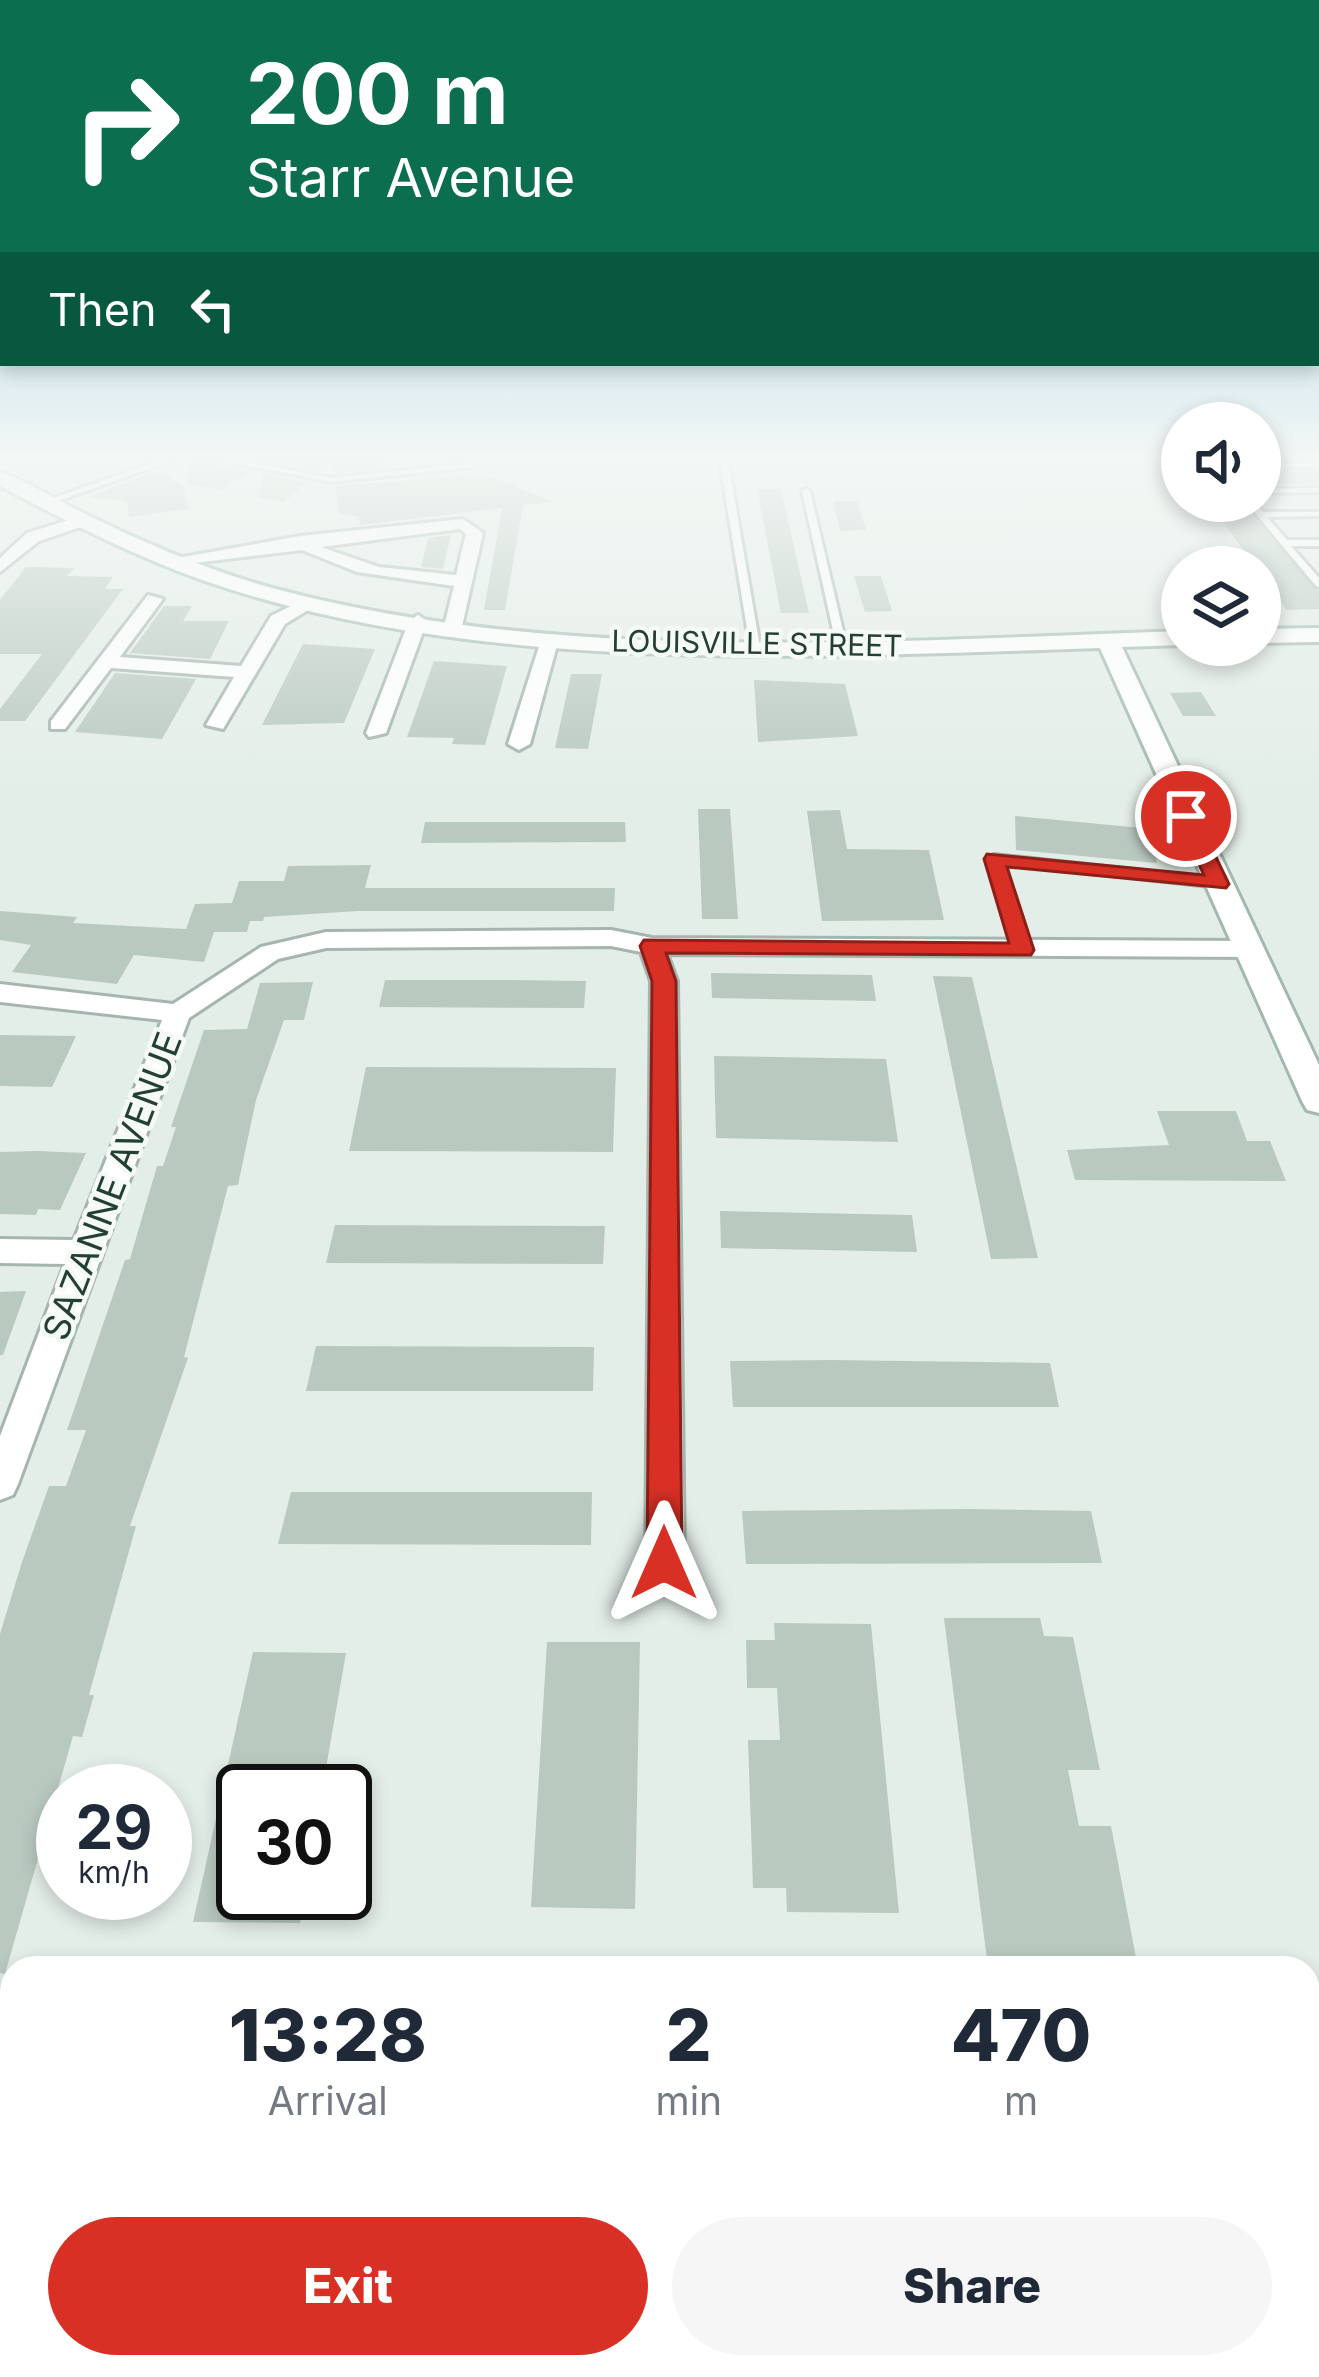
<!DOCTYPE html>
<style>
body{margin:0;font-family:Inter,sans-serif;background:#f6f6f7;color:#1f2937;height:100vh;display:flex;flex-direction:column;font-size:45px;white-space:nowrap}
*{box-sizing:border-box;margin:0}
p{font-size:39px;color:#747a83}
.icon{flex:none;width:66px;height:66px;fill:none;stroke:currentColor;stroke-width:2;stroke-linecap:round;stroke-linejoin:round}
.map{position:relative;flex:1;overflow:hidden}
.details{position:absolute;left:0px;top:1956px;width:1320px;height:423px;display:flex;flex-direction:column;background:#fff;border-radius:36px 36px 0 0;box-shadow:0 6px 18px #0003}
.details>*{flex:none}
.top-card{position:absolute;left:0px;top:0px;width:1320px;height:366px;box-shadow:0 6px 18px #0003;background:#0b6e4f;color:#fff;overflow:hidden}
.fabs{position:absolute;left:1161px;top:402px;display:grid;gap:24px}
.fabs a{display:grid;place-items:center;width:120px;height:120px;border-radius:50%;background:#fff;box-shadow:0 6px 18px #0003;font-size:60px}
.speed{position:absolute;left:36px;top:1764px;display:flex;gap:24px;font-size:60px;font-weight:700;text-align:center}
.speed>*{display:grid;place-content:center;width:156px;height:156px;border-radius:50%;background:#fff;box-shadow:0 6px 18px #0003;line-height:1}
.speed small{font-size:30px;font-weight:400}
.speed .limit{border:6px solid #111;border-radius:18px;background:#fff;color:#111}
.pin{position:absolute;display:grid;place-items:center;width:102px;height:102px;color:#fff;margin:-51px;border:6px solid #fff;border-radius:50%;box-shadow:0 3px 12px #0007}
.me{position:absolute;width:132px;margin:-66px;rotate:0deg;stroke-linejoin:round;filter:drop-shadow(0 0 9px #0008)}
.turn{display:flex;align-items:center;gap:42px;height:252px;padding:0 48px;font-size:54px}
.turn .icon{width:156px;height:156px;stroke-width:2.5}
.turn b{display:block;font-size:84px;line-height:102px}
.then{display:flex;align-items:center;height:114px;padding:0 48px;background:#0003;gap:24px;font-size:45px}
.eta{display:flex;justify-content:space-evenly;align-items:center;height:204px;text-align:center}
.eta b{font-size:72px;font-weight:800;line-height:84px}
.button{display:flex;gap:24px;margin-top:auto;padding:24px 48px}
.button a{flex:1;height:138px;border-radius:72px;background:#d93025;color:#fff;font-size:48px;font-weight:800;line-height:138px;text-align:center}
.button a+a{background:#f6f6f7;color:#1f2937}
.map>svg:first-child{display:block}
.building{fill:#b9c9c0}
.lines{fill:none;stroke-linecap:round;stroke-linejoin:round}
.lane-casing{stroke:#a6b6ae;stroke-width:6}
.street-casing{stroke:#a6b6ae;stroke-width:6}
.secondary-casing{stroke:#a2baae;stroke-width:6}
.lane{fill:#fff;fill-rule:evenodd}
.street{fill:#fff;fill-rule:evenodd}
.secondary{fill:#fff;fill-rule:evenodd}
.route{fill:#d93025;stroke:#8d1f18;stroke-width:3}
.labels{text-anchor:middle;stroke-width:9;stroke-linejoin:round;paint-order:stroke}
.far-street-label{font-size:30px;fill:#234033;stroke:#f5faf6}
.street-label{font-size:36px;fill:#234033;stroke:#f5faf6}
</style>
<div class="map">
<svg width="1319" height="2377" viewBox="0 0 1319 2377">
<rect width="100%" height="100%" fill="#e4eee8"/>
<path class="building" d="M189,456L198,460L251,471L220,490L187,484Z
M243,456H383L381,463L394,467L333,473L330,459L318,471Z
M1319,470V484H1260V472Z
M151,473H164L184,487L188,509L129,517L127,501L89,497Z
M263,473L306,482L284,502L259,497Z
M482,474L554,502L523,505L505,610H484L502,508L360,525L359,517L339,513L335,486Z
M757,489H781L809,613H781Z
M833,501H857L866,530L840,531Z
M1210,504H1242L1319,591V609L1287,610Z
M451,535L443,569L421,567L428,538Z
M26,567L74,568L67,576L113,577L105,589H123L25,721H0V709L42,654H0V600Z
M854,576H881L892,611L865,612Z
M164,606H192L183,621H229L210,659L130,653Z
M303,644L375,649L344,723L262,725Z
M434,661L507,666L485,745L452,744L454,738L407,737Z
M115,673L196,679L162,739L75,732Z
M571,674H602L588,749L555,748Z
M754,680L845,684L858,736L758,742Z
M1201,692L1216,716H1183L1170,693Z
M698,809H730L738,919H702Z
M840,810L847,849L929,850L944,920L822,921L807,811Z
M1015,816L1152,829L1157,863L1016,850Z
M425,822H625L626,842L421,843Z
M371,865L365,888H615L614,911H358L264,917L263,921H250L247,932H214L204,962L134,955L117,984L12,972L31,945L0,940V911L77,917L73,923L186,929L195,904L232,903L239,881H284L288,866Z
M711,973L872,975L876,1001L712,998Z
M933,976L972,977L1038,1258L991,1259Z
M385,980H509L586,981L584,1008L379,1007Z
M313,982L304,1020H284L256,1100L238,1185L228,1186L184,1357L188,1358L130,1526H136L89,1695H94L82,1737L73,1736L5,1974L0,1973V1634L22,1562L49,1486H66L86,1430H67L125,1260L130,1259L157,1166H163L176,1127H171L204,1030L247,1029L260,983Z
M0,1035L76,1036L52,1087L0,1086Z
M714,1056L886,1059L898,1142L716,1138Z
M366,1067L616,1068L613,1152L349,1151Z
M1157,1111H1236L1247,1141H1270L1286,1181L1075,1180L1067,1150L1169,1145Z
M0,1152L37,1151L86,1153L60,1210L38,1209L36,1215L0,1214Z
M720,1211L912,1215L917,1252L721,1248Z
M335,1225L605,1226L603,1264L326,1263Z
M26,1291L3,1355H0V1292Z
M316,1346L594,1347L593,1391H306Z
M830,1360L1050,1363L1059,1407H733L730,1361Z
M291,1492H592L591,1545L278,1544Z
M970,1509L1091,1511L1102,1563L746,1564L742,1511Z
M944,1618H1040L1044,1636L1073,1637L1100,1770H1068L1079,1826H1111L1138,1968H988Z
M774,1623L871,1624L899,1913L787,1912L786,1888H753L748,1740H780L777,1688H747L746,1640H775Z
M547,1642H640L635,1909L531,1907Z
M253,1652L346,1653L322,1791H243V1893H305L300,1923L193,1922Z"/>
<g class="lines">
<defs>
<path id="lane" d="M172,456H185L49,504L42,502Z
M199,456H217L332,478L469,463L476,456H485L471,467L332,482Z
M719,456H727L760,647L755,650L750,647Z
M1319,462V466L1260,468V464Z
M1319,488V492L1260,493V489Z
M806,489L810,491L847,648L842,651L837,648L802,491Z
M1245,501H1253L1263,512H1319V516L1267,517L1287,540H1319V546H1291L1319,578V587L1316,586Z
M994,855L1219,879L1225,883L1219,887L1001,863L1029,950L1023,954L1017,950L988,859Z"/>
<path id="street" d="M81,516L89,521L87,525L39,541L0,572V558L27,533Z
M463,519L483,533L462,626L453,632L444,626L454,586L357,572L302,550L170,566L161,561L300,536ZM460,529L466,534L456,575L379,567L321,547Z
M148,595L163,599L120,657L241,666L271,616L303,600L318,604L285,624L223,729L206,725L234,677L111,668L65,729H51V721Z
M418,615L427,621L386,733L369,737L366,733L409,621Z
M543,634L559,638L530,744L519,750L508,744Z
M611,930L652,938L1250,941L1263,949L1250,957L667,954L677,981L684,1563L678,1576L665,1581L652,1576L646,1563L651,981L641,952L611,946L326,948L278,959L189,1018L18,1484L13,1495L0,1500V1436L65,1264L0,1263V1239L74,1240L162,1020L0,1002V984L173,1004L261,947L326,932Z
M1308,2107L1319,2110V2158L1308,2155Z
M338,2367H392L391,2377H337Z"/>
<path id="secondary" d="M0,472C28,481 55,499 81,512C144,543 209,571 276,589C560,665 891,641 1182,631V645L1122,647L1319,1065V1113L1307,1110L1302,1101L1100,648C819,657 493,675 223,587C145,562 72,524 0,486Z
M1319,628V642L1260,643V629Z"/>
</defs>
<use href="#lane" class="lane-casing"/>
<use href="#street" class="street-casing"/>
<use href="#secondary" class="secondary-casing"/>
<use href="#lane" class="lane"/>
<use href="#street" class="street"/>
<use href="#secondary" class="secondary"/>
</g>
<linearGradient id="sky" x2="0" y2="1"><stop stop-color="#83c0e0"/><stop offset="0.58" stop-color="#f3f7f5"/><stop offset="1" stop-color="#f3f7f5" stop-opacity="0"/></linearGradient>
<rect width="1319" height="789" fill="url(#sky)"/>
<path class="route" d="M1186,810L1196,816L1229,884L1226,888L1007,867L1034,950L1031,955L666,953L676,981L682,1563L677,1574L664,1579L652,1574L647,1563L652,981L640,946L644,940L1009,943L984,859L987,854L1204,875L1176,816Z"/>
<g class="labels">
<g class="far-street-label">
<text transform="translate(757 644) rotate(1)" y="10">LOUISVILLE STREET</text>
</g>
<g class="street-label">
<text transform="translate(112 1186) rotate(-69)" y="13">SAZANNE AVENUE</text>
</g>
</g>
</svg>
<div class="fabs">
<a><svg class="icon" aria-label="sound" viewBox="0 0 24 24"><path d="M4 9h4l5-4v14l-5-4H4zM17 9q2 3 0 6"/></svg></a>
<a><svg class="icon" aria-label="layers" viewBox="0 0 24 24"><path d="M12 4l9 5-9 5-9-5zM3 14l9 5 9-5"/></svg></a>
</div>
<div class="speed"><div>29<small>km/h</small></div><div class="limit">30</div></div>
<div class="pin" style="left:1186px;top:816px;background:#d93025"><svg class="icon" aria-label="arrive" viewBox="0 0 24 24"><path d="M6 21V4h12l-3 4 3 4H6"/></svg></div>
<svg class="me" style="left:664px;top:1563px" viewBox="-20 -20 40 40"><path d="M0-17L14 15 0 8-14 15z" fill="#d93025" stroke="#fff" stroke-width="4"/></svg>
<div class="top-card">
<div class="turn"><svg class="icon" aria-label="right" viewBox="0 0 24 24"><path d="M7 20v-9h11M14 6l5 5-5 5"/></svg><div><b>200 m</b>Starr Avenue</div></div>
<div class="then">Then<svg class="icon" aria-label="left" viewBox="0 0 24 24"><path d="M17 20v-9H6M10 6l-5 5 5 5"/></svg></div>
</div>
<section class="details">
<div class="eta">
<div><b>13:28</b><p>Arrival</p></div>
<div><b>2</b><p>min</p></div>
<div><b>470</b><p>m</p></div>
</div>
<div class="button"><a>Exit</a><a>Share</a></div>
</section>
</div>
